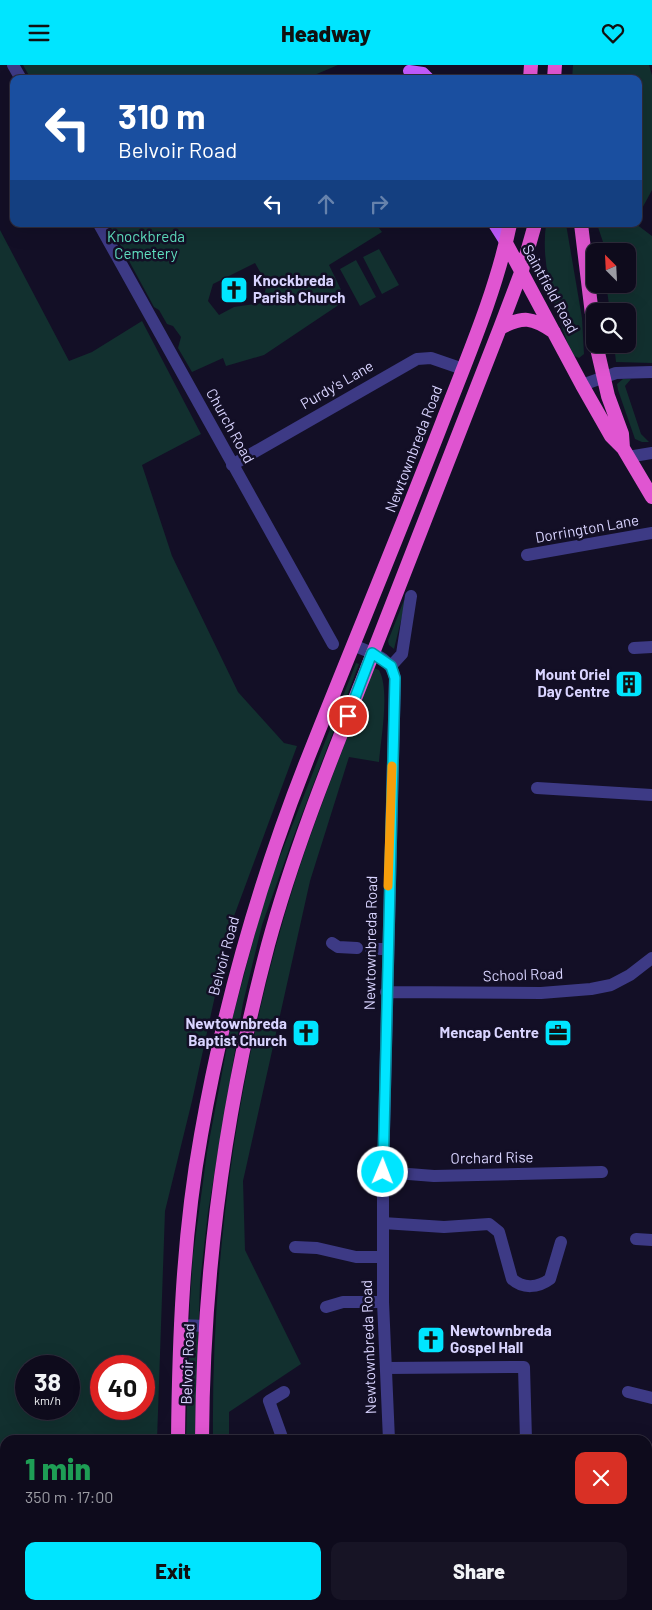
<!DOCTYPE html>
<meta charset="utf-8">
<style>
body{margin:0;font-family:Barlow,sans-serif;background:#171425;color:#f1f3f6;height:100vh;display:flex;flex-direction:column;font-size:19px;white-space:nowrap}
*{box-sizing:border-box;margin:0}
p{font-size:16px;color:#9b9ba3}
.icon{flex:none;width:28px;height:28px;fill:none;stroke:currentColor;stroke-width:2;stroke-linecap:round;stroke-linejoin:round}
.map{position:relative;flex:1;overflow:hidden}
.panel{position:absolute;left:0px;top:1370px;width:652px;height:175px;display:flex;flex-direction:column;background:#0e0b1c;border-radius:15px 15px 0 0;box-shadow:0 5px 20px #0002,0 0 0 1px #2e2b3b}
.panel>*{flex:none}
.banner{position:absolute;left:10px;top:10px;width:632px;height:152px;border-radius:10px;box-shadow:0 5px 20px #0002,0 0 0 1px #2e2b3b;background:#1a4fa0;color:#fff;overflow:hidden}
.needle{width:32px;rotate:336deg}
.fabs{position:absolute;left:586px;top:178px;display:grid;gap:10px}
.fabs a{display:grid;place-items:center;width:50px;height:50px;border-radius:10px;background:#0e0b1c;box-shadow:0 5px 20px #0002,0 0 0 1px #2e2b3b;font-size:25px}
.speed{position:absolute;left:15px;top:1290px;display:flex;gap:10px;font-size:25px;font-weight:700;text-align:center}
.speed>*{display:grid;place-content:center;width:65px;height:65px;border-radius:50%;background:#0e0b1c;box-shadow:0 5px 20px #0002,0 0 0 1px #2e2b3b;line-height:1}
.speed small{font-size:12px;font-weight:400}
.speed .limit{border:8px solid #d22;background:#fff;color:#111}
.pin{position:absolute;display:grid;place-items:center;width:42px;height:42px;color:#fff;margin:-21px;border:2px solid #fff;border-radius:50%;box-shadow:0 1px 5px #0007}
.me{position:absolute;width:55px;margin:-28px;rotate:1deg;stroke-linejoin:round;filter:drop-shadow(0 0 4px #0008)}
.turn{display:flex;align-items:center;gap:18px;height:105px;padding:0 25px;font-size:22px}
.turn .icon{width:65px;height:65px;stroke-width:2.5}
.turn b{display:block;font-size:35px;line-height:42px}
.lanes{display:flex;align-items:center;height:48px;padding:0 25px;background:#0003;justify-content:center;gap:25px;direction:ltr}
.lanes .off{opacity:.35}
.round{display:grid;place-items:center;flex:none;width:52px;height:52px;border-radius:10px;background:#171425}
.headline{display:flex;align-items:center;justify-content:space-between;height:85px;padding:0 25px}
h1{font-size:30px;font-weight:800;line-height:38px;color:#1e9e55}
.action{display:flex;gap:10px;margin-top:auto;padding:10px 25px}
.action a{flex:1;height:58px;border-radius:10px;background:#00e5ff;color:#111;font-size:20px;font-weight:800;line-height:58px;text-align:center}
.action a+a{background:#171425;color:#f1f3f6}
header{display:flex;justify-content:space-between;align-items:center;height:65px;padding:0 25px;background:#00e5ff;color:#111;font-size:22px;font-weight:800}
.map>svg:first-child{display:block}
.green{fill:#12302f;fill-rule:evenodd}
.lines{fill:none;stroke-linecap:round;stroke-linejoin:round}
.stream{stroke:#0a1f44;stroke-width:4}
.minor{stroke:#3d3a85;stroke-width:12}
.tertiary{stroke:#3d3a85;stroke-width:12}
.primary{stroke:#c25bff;stroke-width:12}
.trunk{stroke:#e055d1;stroke-width:14}
.route-casing{stroke:#0095a6;stroke-width:12}
.route{stroke:#00e5ff;stroke-width:9}
.slow{stroke:#f59e0b;stroke-width:9}
.labels{text-anchor:middle;stroke-width:5;stroke-linejoin:round;paint-order:stroke}
.park-label{font-size:15px;fill:#5fe0c0;stroke:#130f26}
.poi-label{font-size:15px;font-weight:bold;fill:#d9d4ff;stroke:#130f26;text-anchor:end}
.street-label{font-size:15px;fill:#d9d4ff;stroke:#130f26}
</style>
<header><svg class="icon" aria-label="menu" viewBox="0 0 24 24"><path d="M4 6h16M4 12h16M4 18h16"/></svg>Headway<svg class="icon" aria-label="heart" viewBox="0 0 24 24"><path d="M12 20l-8-8c-3-5 5-10 8-4 3-6 11-1 8 4z"/></svg></header>
<div class="map">
<svg width="652" height="1545" viewBox="0 0 652 1545">
<rect width="100%" height="100%" fill="#130f26"/>
<path class="green" d="M23,0H338L305,14H31Z
M573,0H649L652,10V125L639,149V14H572Z
M109,159H376L382,167L329,200L346,235L264,290L226,301L223,293L192,307L178,283L181,272L173,261L167,259L159,245L154,242ZM255,198L267,219L262,238L234,242L219,250L208,236L213,219Z
M546,159H566L582,253L584,289L579,293L572,290C557,248 540,205 546,159Z
M597,159H636L652,171V298L616,297L614,279H628V246H610L606,219H628V186H606Z
M0,165L69,296L92,287L142,256L201,369L142,400L172,491L238,627L284,678L297,681L230,862L192,1036L165,1146L157,1375H5V1540H151V1545H0ZM26,1301H69V1344H26ZM101,1301H144V1344H101Z
M379,184L399,220L382,229L363,192Z
M356,195L376,232L360,241L340,204Z
M623,314H631L625,321L641,369L649,377H642L635,374L618,325L617,319Z
M404,535H406L394,584L389,580L388,576Z
M356,598L359,599L293,773L262,860L243,938L208,1147L200,1218L195,1375H186L190,1237L193,1191L207,1087L232,955L266,827Z
M373,603L379,605C390,625 381,672 379,697L349,692L310,816L243,1116L245,1185L301,1299L229,1347V1375H213C211,1188 239,991 296,813C319,742 348,673 373,603Z"/>
<g class="lines">
<path class="stream" d="M648,1423L652,1422"/>
<path class="minor" d="M13,0L21,14
M99,159L333,579
M582,320L616,308L652,307
M628,392L652,388
M232,400L417,294L431,293L463,304
M527,490L652,468
M634,583L652,582
M391,601L402,589L411,531
M537,723L652,730
M332,878L338,882L357,883
M371,884H387
M383,1107L434,1111L602,1107
M383,1158L444,1162L489,1159L499,1167L512,1214C523,1224 538,1223 550,1214L561,1177
M636,1174L652,1175
M295,1182L317,1183L356,1192H383
M326,1242L343,1237H383
M180,1260L206,1261
M386,1303L524,1302L526,1375
M628,1327L652,1333
M283,1375L269,1336L284,1327
M275,1540L276,1545"/>
<path class="tertiary" d="M353,580C371,588 391,592 395,613L383,1107V1237L389,1375
M386,927L541,928L591,924L611,920L630,910L652,893
M349,1545L351,1540"/>
<path class="primary" d="M409,6L423,8L429,14
M494,159L506,178"/>
<path class="trunk" d="M530,14L531,0
M554,14L555,0
M581,159L595,274
M506,178L582,320L611,371L623,383L652,432
M500,263C523,251 532,252 554,267
M596,279L608,331L622,369L623,383
M178,1375C179,1273 183,1170 201,1070C224,939 260,813 309,690C353,579 399,469 442,358C467,293 496,227 510,159
M202,1375C203,1207 225,1042 268,880C293,788 329,699 364,611C409,495 454,379 500,263L522,205L535,159
M177,1545V1540
M201,1545V1540"/>
</g>
<g class="lines">
<defs>
<path id="route" d="M348,651L372,588L391,601L395,613L383,1107"/>
</defs>
<use href="#route" class="route-casing"/>
<use href="#route" class="route"/>
<path class="slow" d="M388,821L392,701"/>
</g>
<defs>
<symbol id="church-square" viewBox="-11 -11 22 22"><rect x="-9" y="-9" width="18" height="18" rx="4" fill="#00e5ff" stroke="#130f26"/><path d="M-1.2-6h2.4v3.5h3.3v2.4h-3.3V6h-2.4V-.1h-3.3v-2.4h3.3Z" fill="#111"/></symbol>
<symbol id="building-square" viewBox="-11 -11 22 22"><rect x="-9" y="-9" width="18" height="18" rx="4" fill="#00e5ff" stroke="#130f26"/><path d="M-4-6H4V6H1V3H-1V6H-4ZM-2.5-4.3h1.7v1.8h-1.7ZM.8-4.3h1.7v1.8H.8ZM-2.5-1h1.7V.8h-1.7ZM.8-1h1.7V.8H.8Z" fill="#111"/></symbol>
<symbol id="office-square" viewBox="-11 -11 22 22"><rect x="-9" y="-9" width="18" height="18" rx="4" fill="#00e5ff" stroke="#130f26"/><path d="M-6-3h4V-5.5h4V-3h4V5H-6ZM-1-4.5V-3h2v-1.5ZM-6 0V1H6V0Z" fill="#111"/></symbol>
</defs>
<g fill-rule="evenodd">
<use href="#church-square" x="218" y="209" width="32" height="32"/>
<use href="#building-square" x="613" y="603" width="32" height="32"/>
<use href="#church-square" x="290" y="952" width="32" height="32"/>
<use href="#office-square" x="542" y="952" width="32" height="32"/>
<use href="#church-square" x="415" y="1259" width="32" height="32"/>
</g>
<g class="labels">
<g class="park-label">
<text x="146" y="177">Knockbreda<tspan x="146" dy="17">Cemetery</tspan></text>
</g>
<g class="poi-label">
<text x="253" y="221" text-anchor="start">Knockbreda<tspan x="253" dy="17">Parish Church</tspan></text>
<text x="610" y="615">Mount Oriel<tspan x="610" dy="17">Day Centre</tspan></text>
<text x="287" y="964">Newtownbreda<tspan x="287" dy="17">Baptist Church</tspan></text>
<text x="539" y="973">Mencap Centre</text>
<text x="450" y="1271" text-anchor="start">Newtownbreda<tspan x="450" dy="17">Gospel Hall</tspan></text>
</g>
<g class="street-label">
<text transform="translate(550 224) rotate(61)" y="5">Saintfield Road</text>
<text transform="translate(337 320) rotate(-30)" y="5">Purdy's Lane</text>
<text transform="translate(230 361) rotate(61)" y="5">Church Road</text>
<text transform="translate(414 384) rotate(-69)" y="5">Newtownbreda Road</text>
<text transform="translate(587 464) rotate(-10)" y="5">Dorrington Lane</text>
<text transform="translate(371 878) rotate(-89)" y="5">Newtownbreda Road</text>
<text transform="translate(224 891) rotate(-75)" y="5">Belvoir Road</text>
<text transform="translate(523 910) rotate(-2)" y="5">School Road</text>
<text transform="translate(492 1093) rotate(-1)" y="5">Orchard Rise</text>
<text transform="translate(369 1282) rotate(-92)" y="5">Newtownbreda Road</text>
<text transform="translate(188 1299) rotate(-88)" y="5">Belvoir Road</text>
</g>
</g>
</svg>
<div class="fabs">
<a><svg class="needle" viewBox="-14 -14 28 28"><path d="M0-13l5 13h-10z" fill="#e53935"/><path d="M0 13l5-13h-10z" fill="#9b9ba3"/></svg></a>
<a><svg class="icon" aria-label="search" viewBox="0 0 24 24"><circle cx="10" cy="10" r="6"/><path d="M15 15l6 6"/></svg></a>
</div>
<div class="speed"><div>38<small>km/h</small></div><div class="limit">40</div></div>
<div class="pin" style="left:348px;top:651px;background:#d93025"><svg class="icon" aria-label="arrive" viewBox="0 0 24 24"><path d="M6 21V4h12l-3 4 3 4H6"/></svg></div>
<svg class="me" style="left:383px;top:1107px" viewBox="-20 -20 40 40"><circle r="17" fill="#00e5ff" stroke="#fff" stroke-width="3"/><path d="M0-11L8 9 0 5-8 9z" fill="#fff"/></svg>
<div class="banner">
<div class="turn"><svg class="icon" aria-label="left" viewBox="0 0 24 24"><path d="M17 20v-9H6M10 6l-5 5 5 5"/></svg><div><b>310 m</b>Belvoir Road</div></div>
<div class="lanes"><svg class="icon" aria-label="left" viewBox="0 0 24 24"><path d="M17 20v-9H6M10 6l-5 5 5 5"/></svg><svg class="icon off" aria-label="ahead" viewBox="0 0 24 24"><path d="M12 20V5M6 11l6-6 6 6"/></svg><svg class="icon off" aria-label="right" viewBox="0 0 24 24"><path d="M7 20v-9h11M14 6l5 5-5 5"/></svg></div>
</div>
<section class="panel">
<div class="headline"><div><h1>1 min</h1><p>350 m · 17:00</p></div><a class="round" style="background:#d93025;color:#fff"><svg class="icon" aria-label="close" viewBox="0 0 24 24"><path d="M6 6l12 12M18 6L6 18"/></svg></a></div>
<div class="action"><a>Exit</a><a>Share</a></div>
</section>
</div>
